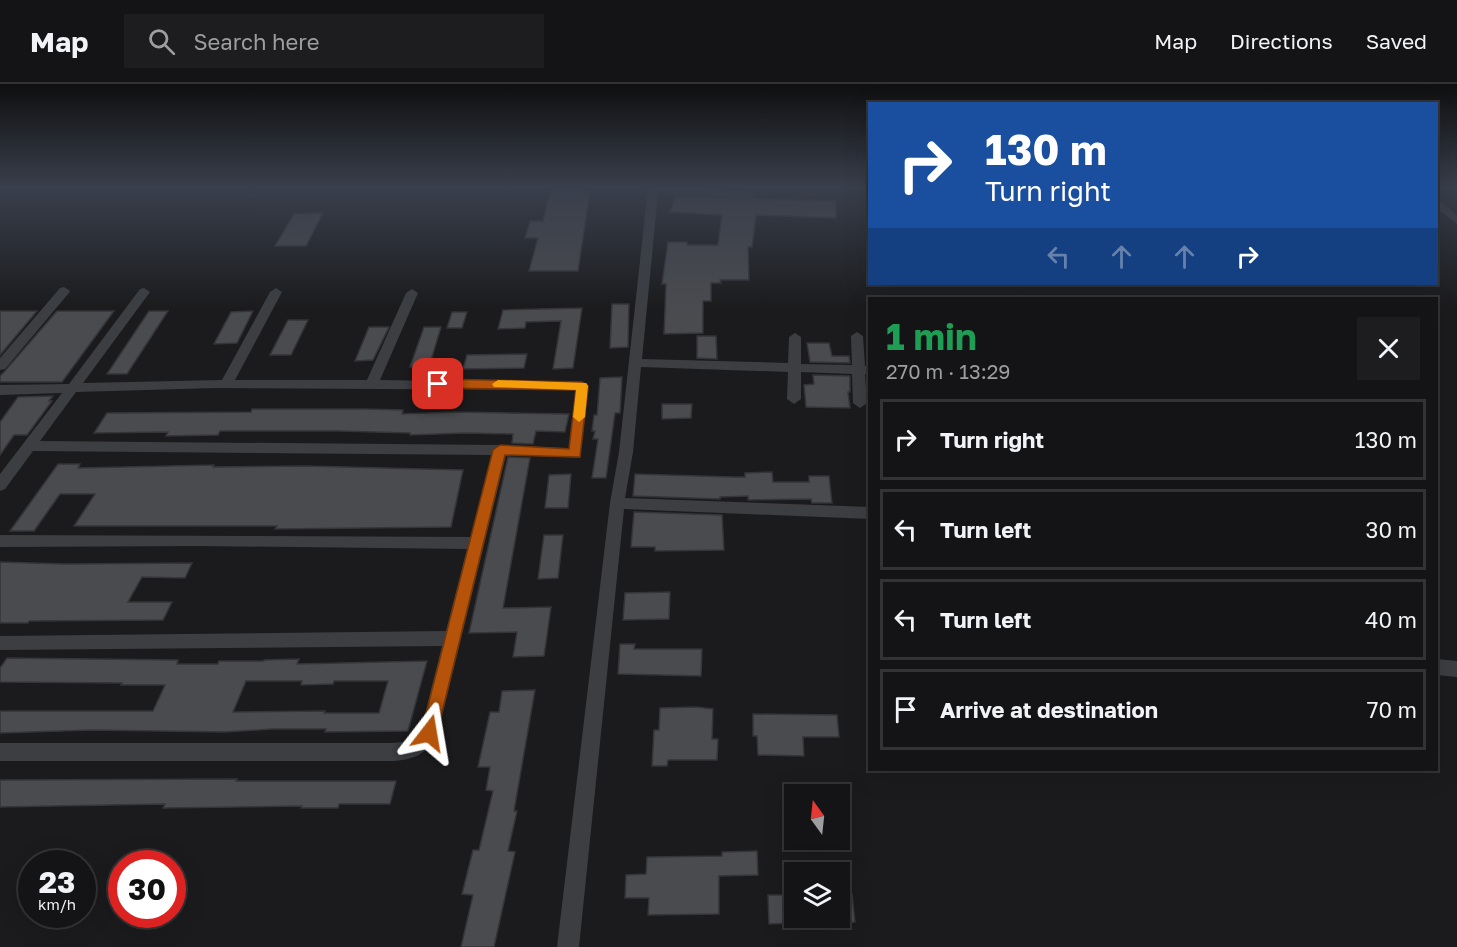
<!DOCTYPE html>
<meta charset="utf-8">
<style>
body{margin:0;font-family:"Golos Text",sans-serif;background:#1d1d1f;color:#f1f3f6;height:100vh;display:flex;flex-direction:column;font-size:22px;white-space:nowrap}
*{box-sizing:border-box;margin:0}
p{font-size:20px;color:#9d9ea1}
.icon{flex:none;width:33px;height:33px;fill:none;stroke:currentColor;stroke-width:2;stroke-linecap:round;stroke-linejoin:round}
.map{position:relative;flex:1;overflow:hidden}
.drawer{position:absolute;left:868px;top:213px;width:570px;height:474px;display:flex;flex-direction:column;background:#141416;border-radius:0px;box-shadow:0 6px 24px #0002,0 0 0 2px #333335}
.drawer>*{flex:none}
.guide{position:absolute;left:868px;top:18px;width:570px;height:183px;border-radius:0px;box-shadow:0 6px 24px #0002,0 0 0 2px #333335;background:#1a4fa0;color:#fff;overflow:hidden}
.needle{width:39px;rotate:345deg}
.fabs{position:absolute;left:784px;top:700px;display:grid;gap:12px}
.fabs a{display:grid;place-items:center;width:66px;height:66px;border-radius:0px;background:#141416;box-shadow:0 6px 24px #0002,0 0 0 2px #333335;font-size:30px}
.speed{position:absolute;left:18px;top:766px;display:flex;gap:12px;font-size:30px;font-weight:700;text-align:center}
.speed>*{display:grid;place-content:center;width:78px;height:78px;border-radius:50%;background:#141416;box-shadow:0 6px 24px #0002,0 0 0 2px #333335;line-height:1}
.speed small{font-size:15px;font-weight:400}
.speed .limit{border:9px solid #d22;background:#fff;color:#111}
.pin{position:absolute;display:grid;place-items:center;width:51px;height:51px;color:#fff;margin:-26px;border-radius:12px;box-shadow:0 3px 9px #0006}
.me{position:absolute;width:66px;margin:-33px;rotate:14deg;stroke-linejoin:round;filter:drop-shadow(0 0 4px #0008)}
.turn{display:flex;align-items:center;gap:21px;height:126px;padding:0 18px;font-size:27px}
.turn .icon{width:78px;height:78px;stroke-width:2.5}
.turn b{display:block;font-size:42px;line-height:51px}
.lanes{display:flex;align-items:center;height:57px;padding:0 18px;background:#0003;justify-content:center;gap:30px;direction:ltr}
.lanes .off{opacity:.35}
.round{display:grid;place-items:center;flex:none;width:63px;height:63px;border-radius:0px;background:#1d1d1f}
.headline{display:flex;align-items:center;justify-content:space-between;height:102px;padding:0 18px}
h1{font-size:36px;font-weight:700;line-height:45px;color:#1e9e55}
ul{padding:0;list-style:none}
li{display:flex;align-items:center;gap:18px;height:81px;margin:0 12px 9px;padding:0 6px;border:3px solid #333335;border-radius:0px}
li div{flex:1}
li b{display:block;font-size:22px}
li em{font-style:normal}
header{display:flex;align-items:center;gap:36px;box-sizing:border-box;height:84px;padding:0 30px;background:#141416;border-bottom:2px solid #333335}
header strong{font-size:28px}
nav{display:flex;gap:33px;margin-inline-start:auto;font-size:21px}
.search{width:420px;height:54px;background:#1d1d1f;display:flex;align-items:center;gap:15px;box-sizing:border-box;padding:0 21px;border-radius:0px;color:#9d9ea1;font-size:22px}
.map>svg:first-child{display:block}
.building{fill:#4a4b4f;stroke:#353539;stroke-width:1.5;fill-rule:evenodd}
.lines{fill:none;stroke-linecap:round;stroke-linejoin:round}
.street{fill:#3c3e42;fill-rule:evenodd}
.route{fill:#b45309;stroke:#753606;stroke-width:1.5}
.slow{fill:#f59e0b}
</style>
<header>
<strong>Map</strong>
<div class="search"><svg class="icon" aria-label="search" viewBox="0 0 24 24"><circle cx="10" cy="10" r="6"/><path d="M15 15l6 6"/></svg>Search here</div>
<nav><a>Map</a><a>Directions</a><a>Saved</a></nav>
</header>
<div class="map">
<svg width="1457" height="863" viewBox="0 0 1457 863">
<rect width="100%" height="100%" fill="#1b1b1d"/>
<path class="building" d="M550,107H590L578,187H529L538,154H525L530,137H543Z
M676,112L836,117V134L756,131L752,163H748L749,196H720L721,199H711V217H703V249L664,250L666,200H662L668,158H687V161H718L722,131L670,128Z
M323,129L306,162H275L294,130Z
M612,220H629L628,263L610,264Z
M582,224L573,284L553,285L561,237L526,238L525,244L498,245L503,226Z
M0,227H37L0,271Z
M57,227H114L62,298H0V292L4,288Z
M149,227H168L127,290H107Z
M253,227L237,259L214,260L231,228Z
M452,228H467L462,244H447Z
M288,236H308L291,271H270Z
M369,243H389L373,276L355,277Z
M424,243H441L429,283H410Z
M697,252H716L717,275L697,274Z
M807,259H829L832,272H849L850,279L810,278Z
M527,270L524,284L463,285L467,271Z
M813,291L850,292V308H848L850,324L806,323L804,301L814,300Z
M622,293L620,329H615L606,394H592L598,355H593L595,347H592L594,331H597L600,294Z
M53,312L49,317H52L27,351H14L0,371V338L18,313Z
M662,320H692L691,334L662,335Z
M252,325H364L403,326L402,330L456,328L569,330L565,348L536,347L533,360L512,359L513,350L464,349L410,351V349L339,347H220L218,351L166,352L168,348L94,349L107,329L251,328Z
M508,373L530,374L503,524L551,523L544,572L513,573L517,548L469,549Z
M58,380H80L78,384L214,381L213,383L306,382L463,386L451,443L275,445L277,442H74L95,410H60L34,447H10Z
M772,388L773,398H809V392H829L832,419H812L811,415L748,416V412L720,413V415L633,412L635,390L733,393H745V389Z
M571,390L568,424H545L549,391Z
M634,428L722,431L724,466L655,467V463H631Z
M544,451H563L558,494L538,495Z
M0,478L64,480L192,479L185,494L142,493L128,518H172L163,536L29,537L28,539H0Z
M670,508L669,535L623,536L625,509Z
M620,560H635L634,565H702L701,592L618,590Z
M7,574L178,576L177,580H218L219,577H264V576L299,575L297,580L427,577L408,647L325,648L326,645H272L225,648L92,646L0,649V627H153L165,601H121L122,599L0,598V584ZM246,597H302L301,601L333,600L334,597H388L379,629H324L325,627L233,628Z
M535,606L514,727H517L508,767L515,768L494,863H461L473,811L462,810L473,766H479L493,707L486,706L490,683H478L490,628H499L502,607Z
M696,623L713,625L712,655H718L717,676H668L667,682H652L654,646H659L660,624Z
M753,630L837,631L839,653H803L804,672L758,671L757,652H753Z
M237,695L236,697H396L390,720H339L338,724H301L302,722L163,724L165,720L0,723V696Z
M757,767L758,791L719,792V830L648,831L649,814H625L626,791L646,790L647,773L722,772V768Z
M840,810H852L855,838L840,839Z
M768,811H795V839L769,840Z"/>
<g class="lines">
<path class="street" d="M648,104L751,108L756,111L751,114L658,109L642,275L788,279L789,253L795,249L801,253V280L852,281L851,252L857,248L863,252L865,282H870V290H865L867,319L860,324L853,319L852,290L801,288V315L794,320L787,315L788,288L641,283L633,368L625,414L870,423V435L624,425L579,863H557L610,419L619,368Z
M1437,115L1457,131V140L1437,124Z
M64,203L70,207L68,210L5,285L0,286V274L60,204Z
M144,204L150,208L83,299L222,296L270,208L276,204L282,208L235,296H367L406,209L412,205L418,209L380,296L587,299L589,302L580,374L506,371L438,649C429,669 414,676 393,677H0V659H393L410,657L421,646L442,562L0,566V552L446,547L467,465L198,462L0,463V451L471,453L492,371L33,367L5,405L0,407V390L62,309L0,311V301L69,300L140,205ZM216,304L575,306L569,364L500,361L40,357L76,308Z
M1437,575L1457,577V593L1437,591Z"/>
</g>
<linearGradient id="sky" x2="0" y2="1"><stop stop-color="#0f0f10"/><stop offset="0.46" stop-color="#393f4c"/><stop offset="1" stop-color="#393f4c" stop-opacity="0"/></linearGradient>
<rect width="1457" height="225" fill="url(#sky)"/>
<path class="route" d="M438,295L582,298L588,302L580,373L505,371L437,649L435,655L429,657L423,655L421,649L493,366L500,361L569,365L576,306L438,304L432,300Z"/>
<path class="slow" d="M498,296L586,299L588,302L585,333L579,338L573,333L576,306L494,303L492,300Z"/>
</svg>
<div class="fabs">
<a><svg class="needle" viewBox="-14 -14 28 28"><path d="M0-13l5 13h-10z" fill="#e53935"/><path d="M0 13l5-13h-10z" fill="#9d9ea1"/></svg></a>
<a><svg class="icon" aria-label="layers" viewBox="0 0 24 24"><path d="M12 4l9 5-9 5-9-5zM3 14l9 5 9-5"/></svg></a>
</div>
<div class="speed"><div>23<small>km/h</small></div><div class="limit">30</div></div>
<div class="pin" style="left:438px;top:300px;background:#d93025"><svg class="icon" aria-label="arrive" viewBox="0 0 24 24"><path d="M6 21V4h12l-3 4 3 4H6"/></svg></div>
<svg class="me" style="left:429px;top:649px" viewBox="-20 -20 40 40"><path d="M0-17L14 15 0 8-14 15z" fill="#b45309" stroke="#fff" stroke-width="4"/></svg>
<div class="guide">
<div class="turn"><svg class="icon" aria-label="right" viewBox="0 0 24 24"><path d="M7 20v-9h11M14 6l5 5-5 5"/></svg><div><b>130 m</b>Turn right</div></div>
<div class="lanes"><svg class="icon off" aria-label="left" viewBox="0 0 24 24"><path d="M17 20v-9H6M10 6l-5 5 5 5"/></svg><svg class="icon off" aria-label="ahead" viewBox="0 0 24 24"><path d="M12 20V5M6 11l6-6 6 6"/></svg><svg class="icon off" aria-label="ahead" viewBox="0 0 24 24"><path d="M12 20V5M6 11l6-6 6 6"/></svg><svg class="icon" aria-label="right" viewBox="0 0 24 24"><path d="M7 20v-9h11M14 6l5 5-5 5"/></svg></div>
</div>
<section class="drawer">
<div class="headline"><div><h1>1 min</h1><p>270 m · 13:29</p></div><a class="round"><svg class="icon" aria-label="close" viewBox="0 0 24 24"><path d="M6 6l12 12M18 6L6 18"/></svg></a></div>
<ul>
<li><svg class="icon" aria-label="right" viewBox="0 0 24 24"><path d="M7 20v-9h11M14 6l5 5-5 5"/></svg><div><b>Turn right</b></div><em>130 m</em></li>
<li><svg class="icon" aria-label="left" viewBox="0 0 24 24"><path d="M17 20v-9H6M10 6l-5 5 5 5"/></svg><div><b>Turn left</b></div><em>30 m</em></li>
<li><svg class="icon" aria-label="left" viewBox="0 0 24 24"><path d="M17 20v-9H6M10 6l-5 5 5 5"/></svg><div><b>Turn left</b></div><em>40 m</em></li>
<li><svg class="icon" aria-label="arrive" viewBox="0 0 24 24"><path d="M6 21V4h12l-3 4 3 4H6"/></svg><div><b>Arrive at destination</b></div><em>70 m</em></li>
</ul>
</section>
</div>
